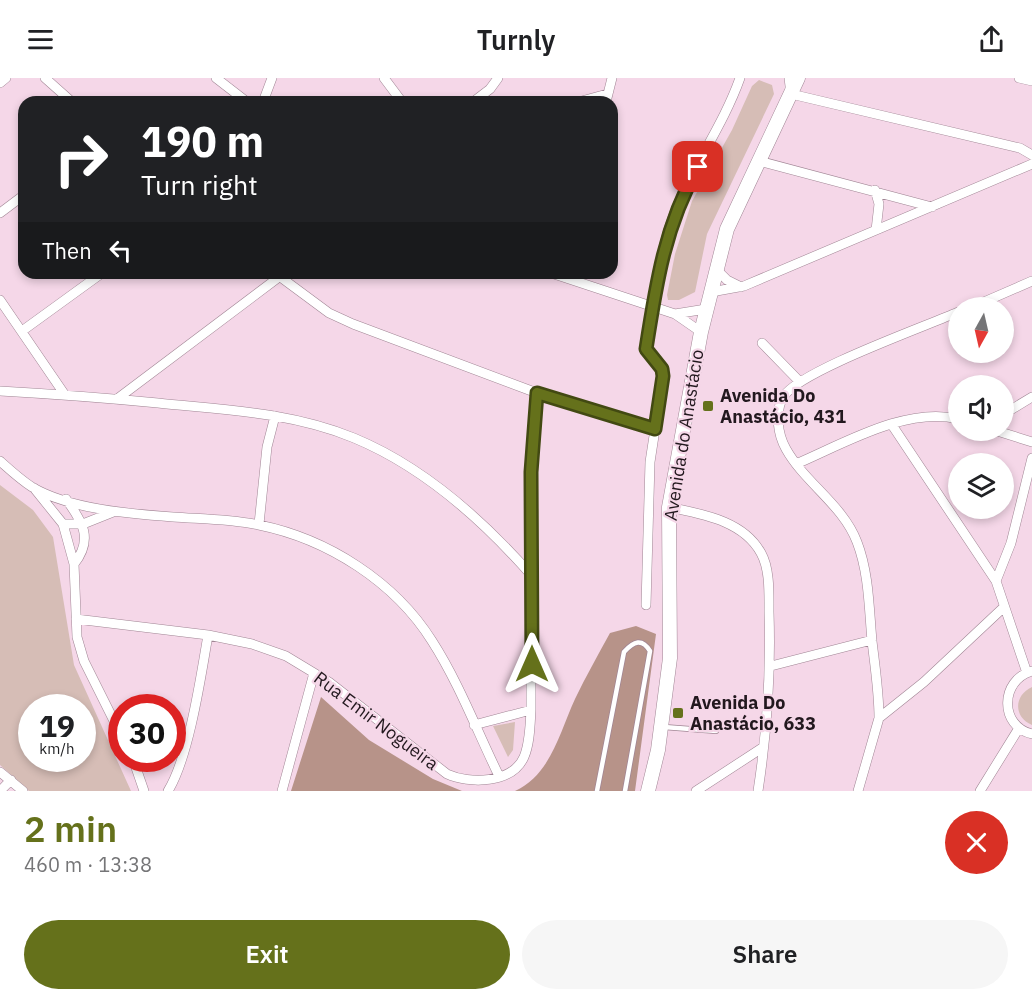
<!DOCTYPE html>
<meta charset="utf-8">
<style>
body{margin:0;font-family:"IBM Plex Sans",sans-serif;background:#f6f6f6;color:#202124;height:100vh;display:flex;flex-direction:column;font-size:22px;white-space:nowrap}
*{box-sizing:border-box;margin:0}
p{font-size:20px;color:#757577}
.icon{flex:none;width:33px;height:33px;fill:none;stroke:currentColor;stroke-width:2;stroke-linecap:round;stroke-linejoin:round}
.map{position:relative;height:713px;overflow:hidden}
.sheet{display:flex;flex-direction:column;background:#fff;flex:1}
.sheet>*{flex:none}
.hud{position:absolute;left:18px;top:18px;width:600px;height:183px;border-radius:18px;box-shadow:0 3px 9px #0003;background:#202124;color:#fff;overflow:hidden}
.needle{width:39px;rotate:188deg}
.tools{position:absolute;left:948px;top:219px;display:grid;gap:12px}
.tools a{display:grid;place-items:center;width:66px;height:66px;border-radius:50%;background:#fff;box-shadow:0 3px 9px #0003;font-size:30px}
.speed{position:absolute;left:18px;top:616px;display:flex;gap:12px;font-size:30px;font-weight:700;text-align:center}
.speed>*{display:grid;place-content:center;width:78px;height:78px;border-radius:50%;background:#fff;box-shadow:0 3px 9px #0003;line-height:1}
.speed small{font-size:15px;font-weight:400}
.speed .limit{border:9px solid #d22;background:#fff;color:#111}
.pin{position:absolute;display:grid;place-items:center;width:51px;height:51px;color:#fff;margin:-26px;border-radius:12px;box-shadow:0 3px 9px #0006}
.me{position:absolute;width:66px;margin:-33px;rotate:0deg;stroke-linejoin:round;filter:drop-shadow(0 0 4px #0008)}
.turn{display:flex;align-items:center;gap:21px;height:126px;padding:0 24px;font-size:27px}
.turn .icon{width:78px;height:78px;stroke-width:2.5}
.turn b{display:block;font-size:42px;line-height:51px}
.then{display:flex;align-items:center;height:57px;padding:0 24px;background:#0003;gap:12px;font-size:22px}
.round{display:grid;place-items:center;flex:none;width:63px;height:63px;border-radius:32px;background:#f6f6f6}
.head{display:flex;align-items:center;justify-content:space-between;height:102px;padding:0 24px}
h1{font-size:36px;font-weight:600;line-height:45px;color:#65711b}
.button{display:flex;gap:12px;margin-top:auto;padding:12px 24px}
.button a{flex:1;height:69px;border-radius:36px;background:#65711b;color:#fff;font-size:24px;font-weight:600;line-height:69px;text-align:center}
.button a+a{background:#f6f6f6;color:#202124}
header{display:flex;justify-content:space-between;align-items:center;height:78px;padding:0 24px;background:#fff;font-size:27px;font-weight:600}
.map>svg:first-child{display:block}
.green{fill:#d6bdb6;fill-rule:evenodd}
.forest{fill:#b79389}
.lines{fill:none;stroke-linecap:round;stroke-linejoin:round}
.lane-casing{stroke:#a08594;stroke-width:6}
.street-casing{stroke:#a08594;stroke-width:10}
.secondary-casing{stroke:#a08594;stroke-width:15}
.lane{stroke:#fff;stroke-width:4.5}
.street{stroke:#fff;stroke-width:9}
.secondary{stroke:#fff;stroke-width:14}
.route-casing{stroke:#424912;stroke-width:15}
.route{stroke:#65711b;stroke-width:10}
.poi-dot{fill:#65711b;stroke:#f5d7e8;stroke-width:2}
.labels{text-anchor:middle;stroke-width:4.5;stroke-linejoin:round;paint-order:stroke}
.poi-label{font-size:18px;font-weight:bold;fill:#22181e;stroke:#f5d7e8;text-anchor:start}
.street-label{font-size:18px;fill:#22181e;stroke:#f5d7e8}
</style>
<header><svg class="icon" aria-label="menu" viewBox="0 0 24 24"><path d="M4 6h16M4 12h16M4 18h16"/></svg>Turnly<svg class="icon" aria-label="share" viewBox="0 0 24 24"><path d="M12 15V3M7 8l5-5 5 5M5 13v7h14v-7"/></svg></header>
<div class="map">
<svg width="1032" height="713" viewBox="0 0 1032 713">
<rect width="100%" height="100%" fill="#f5d7e8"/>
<path class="green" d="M759,2L772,7L774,16L707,156L695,214L679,222H668L667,217L675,176L692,123L732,52L752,8Z
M0,407L33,432L53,459L74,587L131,713H29L0,687ZM32,630H82V681H32Z
M1032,609V647C1013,639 1014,617 1032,609Z
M515,644L513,672L508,679L493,648Z"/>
<path class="forest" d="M636,548L656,556L635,713H515C551,697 560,653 575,621C586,598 598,577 610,555Z
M321,619L369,662L433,701L462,713H291Z"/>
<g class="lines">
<defs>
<path id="lane" d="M664,649L716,653
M597,713L624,574C634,563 642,560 650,573L625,713"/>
<path id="street" d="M45,0L72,24
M216,0L247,24
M384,0L402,24
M789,0L791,16L1020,70L1032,77
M1019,0L1032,3
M0,5L6,0
M263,24L272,0
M473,24L490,11L498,0
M578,24L607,16
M606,24L612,0
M759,83L932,129
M875,112L879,126L876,152
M0,135L24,117
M716,191L727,202L741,209
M275,195L329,235L353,246L537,315L655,351
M551,195L675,236L701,254
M711,214L744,208L1032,86
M0,222L65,317
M970,230L1032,203
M675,236L706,231
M22,253L102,195
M762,265L799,303
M0,313C53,316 106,320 158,325C225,332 291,334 354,360C424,389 483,442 532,498
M117,321L279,199
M1004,336L1032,319
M892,347L996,503L1027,595
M994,352L1032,364
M0,383C10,392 21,402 32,409C69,431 131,436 173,439C202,441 232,441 259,447C328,461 395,504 432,563C459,605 477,653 499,698
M796,386C843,366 907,328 958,341
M34,410L63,446L74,486L77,559L84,583L122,659
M66,421C82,443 94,461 74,486
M669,429C701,436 743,442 761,475C770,491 769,515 769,534C771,594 767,654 758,713
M63,446H83L113,434
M259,446L267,369L275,338
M996,503L1011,465L1032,380
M646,527L650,384L663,299L662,291L646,271C653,227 658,177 674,136C692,89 723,48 740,0
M76,541L208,557L252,566L286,578L329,604L447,696C469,706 512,706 524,679C530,665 530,647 531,632V394L537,315
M771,588L872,562
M1032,593C1000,602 999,648 1032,656
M879,640C879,614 875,589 872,563C869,530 869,495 857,464C843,427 805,405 786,371C778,357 774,333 784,318C800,293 924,249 958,234
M474,647L531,632
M133,681L144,713
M0,694L23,713
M0,713L11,702
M168,713C189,679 201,598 208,557
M282,713L314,595
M696,713L762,670
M858,713L879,640L924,604L1004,529
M980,713L1019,650"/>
<path id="secondary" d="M648,713L658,672L670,580L669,429L701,254L727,151L798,0"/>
</defs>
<use href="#lane" class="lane-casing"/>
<use href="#street" class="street-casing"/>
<use href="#secondary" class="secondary-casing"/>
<use href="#lane" class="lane"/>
<use href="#street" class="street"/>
<use href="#secondary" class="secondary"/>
</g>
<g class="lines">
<defs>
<path id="route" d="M532,586L531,394L537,315L655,351L663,298L662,291L646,271C656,206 665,147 698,89"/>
</defs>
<use href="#route" class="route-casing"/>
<use href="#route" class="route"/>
</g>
<g class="poi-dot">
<rect x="702" y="322" width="12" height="12" rx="3"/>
<rect x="672" y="629" width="12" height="12" rx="3"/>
</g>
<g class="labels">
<g class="poi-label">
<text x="720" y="324">Avenida Do<tspan x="720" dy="21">Anastácio, 431</tspan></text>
<text x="690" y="631">Avenida Do<tspan x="690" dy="21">Anastácio, 633</tspan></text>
</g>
<g class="street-label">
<text transform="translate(684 357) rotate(-81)" y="6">Avenida do Anastácio</text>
<text transform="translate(376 643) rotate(37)" y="6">Rua Emir Nogueira</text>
</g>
</g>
</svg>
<div class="tools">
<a><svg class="needle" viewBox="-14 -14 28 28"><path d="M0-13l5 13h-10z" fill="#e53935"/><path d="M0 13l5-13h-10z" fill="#757577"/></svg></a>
<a><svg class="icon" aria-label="sound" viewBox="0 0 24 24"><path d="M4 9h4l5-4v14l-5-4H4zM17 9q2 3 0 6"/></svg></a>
<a><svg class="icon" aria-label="layers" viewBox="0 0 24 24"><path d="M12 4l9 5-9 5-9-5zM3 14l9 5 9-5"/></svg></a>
</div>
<div class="speed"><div>19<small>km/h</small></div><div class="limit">30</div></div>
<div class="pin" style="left:698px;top:89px;background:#d93025"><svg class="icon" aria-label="arrive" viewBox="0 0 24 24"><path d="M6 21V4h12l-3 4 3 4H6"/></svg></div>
<svg class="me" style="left:532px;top:586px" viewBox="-20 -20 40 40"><path d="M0-17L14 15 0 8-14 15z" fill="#65711b" stroke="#fff" stroke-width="4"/></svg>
<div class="hud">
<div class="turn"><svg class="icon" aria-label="right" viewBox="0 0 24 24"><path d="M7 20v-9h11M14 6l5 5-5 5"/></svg><div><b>190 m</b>Turn right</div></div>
<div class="then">Then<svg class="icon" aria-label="left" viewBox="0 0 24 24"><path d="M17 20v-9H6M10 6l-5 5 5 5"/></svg></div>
</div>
</div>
<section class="sheet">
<div class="head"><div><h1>2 min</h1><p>460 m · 13:38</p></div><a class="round" style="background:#d93025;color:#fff"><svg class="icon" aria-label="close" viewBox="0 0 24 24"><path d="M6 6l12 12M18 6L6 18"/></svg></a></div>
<div class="button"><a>Exit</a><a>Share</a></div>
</section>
